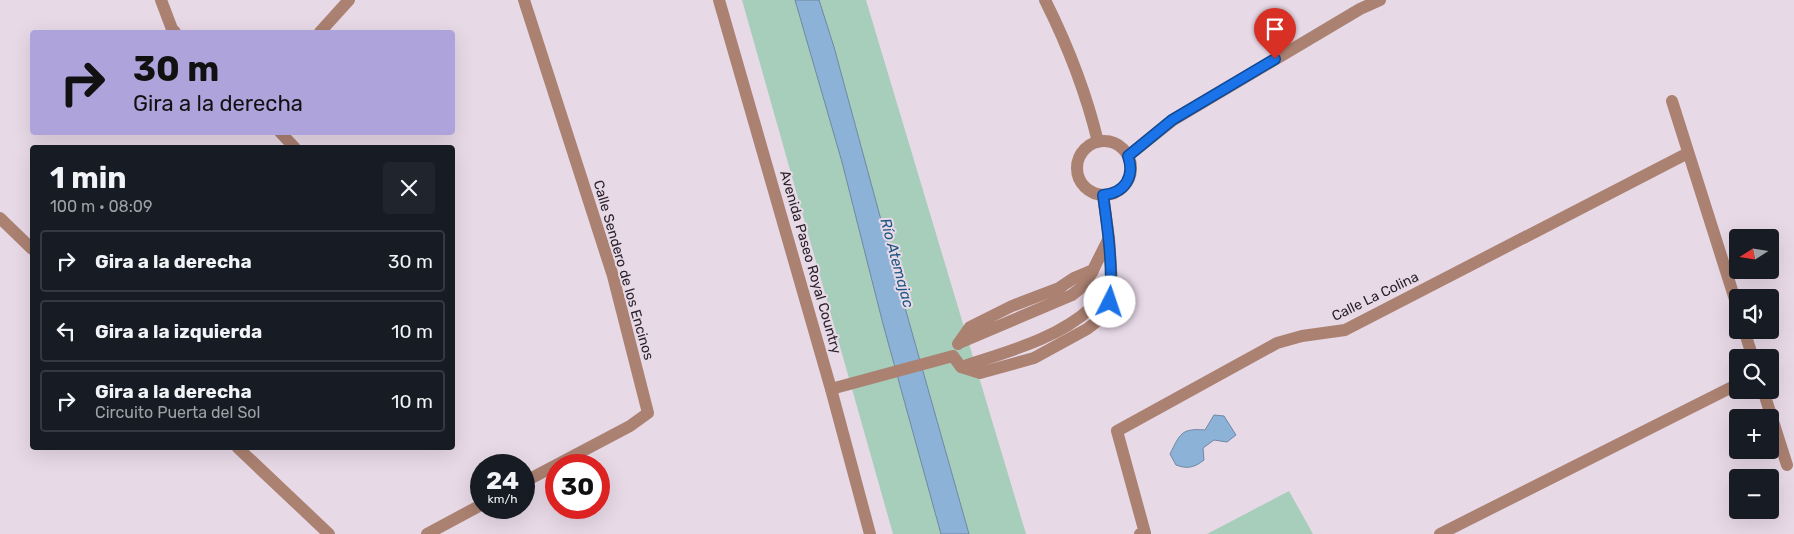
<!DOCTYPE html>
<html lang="es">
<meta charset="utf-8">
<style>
body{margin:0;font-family:Rubik,sans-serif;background:#20242c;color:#f1f3f6;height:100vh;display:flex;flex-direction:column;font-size:19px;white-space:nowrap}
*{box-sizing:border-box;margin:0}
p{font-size:16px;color:#9ea1a6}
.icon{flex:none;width:28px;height:28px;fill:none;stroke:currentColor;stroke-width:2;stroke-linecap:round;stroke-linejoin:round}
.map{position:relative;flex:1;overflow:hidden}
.details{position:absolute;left:30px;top:145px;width:425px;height:305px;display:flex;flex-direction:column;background:#171b24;border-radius:5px;box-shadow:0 5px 20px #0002}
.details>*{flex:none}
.top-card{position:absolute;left:30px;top:30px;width:425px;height:105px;border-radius:5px;box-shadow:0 5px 20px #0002;background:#aea3db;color:#111;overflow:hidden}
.needle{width:32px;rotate:258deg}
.fabs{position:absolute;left:1729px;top:229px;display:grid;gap:10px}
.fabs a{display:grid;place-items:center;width:50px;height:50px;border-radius:5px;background:#171b24;box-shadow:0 5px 20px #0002;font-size:25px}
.speed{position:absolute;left:470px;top:454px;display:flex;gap:10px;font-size:25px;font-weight:700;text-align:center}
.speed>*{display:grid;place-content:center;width:65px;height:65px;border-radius:50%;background:#171b24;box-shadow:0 5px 20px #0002;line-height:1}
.speed small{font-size:12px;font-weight:400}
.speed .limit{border:8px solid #d22;background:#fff;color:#111}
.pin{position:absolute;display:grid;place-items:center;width:42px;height:42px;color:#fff;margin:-51px -21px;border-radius:50% 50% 50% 0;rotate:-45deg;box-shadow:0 0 5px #0007}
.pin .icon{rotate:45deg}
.me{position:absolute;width:55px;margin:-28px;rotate:4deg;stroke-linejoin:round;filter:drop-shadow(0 0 4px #0008)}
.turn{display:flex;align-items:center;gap:18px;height:105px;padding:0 20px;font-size:22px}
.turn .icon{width:65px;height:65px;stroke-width:2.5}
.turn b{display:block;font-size:35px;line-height:42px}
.round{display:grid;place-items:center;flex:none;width:52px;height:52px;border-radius:5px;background:#20242c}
.overview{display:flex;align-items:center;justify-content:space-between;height:85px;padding:0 20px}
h1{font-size:30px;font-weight:700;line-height:38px}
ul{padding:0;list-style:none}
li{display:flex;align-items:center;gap:15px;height:62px;margin:0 10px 8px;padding:0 10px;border:2px solid #363941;border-radius:5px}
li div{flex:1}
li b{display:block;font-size:19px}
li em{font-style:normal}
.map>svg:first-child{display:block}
.green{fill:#a7cebb}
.water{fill:#8cb3d7;stroke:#6e88a3}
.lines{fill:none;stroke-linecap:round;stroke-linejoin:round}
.minor{stroke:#ab8171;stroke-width:12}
.tertiary{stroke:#ab8171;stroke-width:12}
.route-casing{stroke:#114b97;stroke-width:12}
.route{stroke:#1a73e8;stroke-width:9}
.labels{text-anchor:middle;stroke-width:4;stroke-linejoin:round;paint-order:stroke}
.street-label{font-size:14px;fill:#292329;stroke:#e8d9e7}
.water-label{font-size:15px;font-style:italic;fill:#1a5583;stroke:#e8d9e7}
</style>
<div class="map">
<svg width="1794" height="534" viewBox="0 0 1794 534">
<rect width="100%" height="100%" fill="#e8d9e7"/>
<path class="green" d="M742,0H866L1026,534H893Z
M1289,491L1313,534H1207Z"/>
<path class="water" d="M795,0H819L834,47L902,297L969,534H941L883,324L842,162Z
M1214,415L1224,416L1236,435L1227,442L1214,440L1203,448L1204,460C1194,468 1187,469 1176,465L1170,454C1180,434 1181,428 1205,430Z"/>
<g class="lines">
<path class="minor" d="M161,0L172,29L175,32
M1045,0C1068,46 1086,92 1098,142
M320,32L349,0
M1672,101L1738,309
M280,132L295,148
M1077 168a27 27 0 1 1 54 0a27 27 0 1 1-54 0Z
M1128,156L1173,120L1360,9L1380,0
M0,218L32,249
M1744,330L1753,358
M959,343L1072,295L1082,287L1093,271
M958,344L970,327L1012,306L1059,288L1074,278L1093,270L1109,238
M953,356L961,367L980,373L1034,358L1087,329L1104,316L1110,302L1112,283L1109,238L1103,195
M961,367C1005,352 1056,340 1091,308C1099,301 1105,292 1111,284
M831,389L953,356
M1763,390L1787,465
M238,448L329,534
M524,482L630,426L648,413L613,276L524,0
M427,534L481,505
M1140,534L1145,533L1117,431L1277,343L1302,336L1345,330L1688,153
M1440,534L1738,384"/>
<path class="tertiary" d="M719,0L831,389L870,534"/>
</g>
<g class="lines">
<defs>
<path id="route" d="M1110,302C1113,266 1108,231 1103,195C1125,193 1135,177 1128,156L1172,120L1275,59"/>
</defs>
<use href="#route" class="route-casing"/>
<use href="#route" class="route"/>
</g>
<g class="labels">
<g class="street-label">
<text transform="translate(811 262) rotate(74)" y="5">Avenida Paseo Royal Country</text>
<text transform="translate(624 270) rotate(74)" y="5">Calle Sendero de los Encinos</text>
<text transform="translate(1375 296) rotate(-26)" y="5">Calle La Colina</text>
</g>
<g class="water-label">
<text transform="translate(897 263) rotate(75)" y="5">Río Atemajac</text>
</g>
</g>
</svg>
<div class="fabs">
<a><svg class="needle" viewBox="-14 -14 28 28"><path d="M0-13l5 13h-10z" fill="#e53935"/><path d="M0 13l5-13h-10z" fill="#9ea1a6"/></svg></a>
<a><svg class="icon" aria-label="sound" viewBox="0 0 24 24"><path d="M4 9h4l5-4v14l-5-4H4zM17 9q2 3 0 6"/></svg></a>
<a><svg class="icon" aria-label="search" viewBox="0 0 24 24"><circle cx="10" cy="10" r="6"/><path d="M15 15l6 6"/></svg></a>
<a>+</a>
<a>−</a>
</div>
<div class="speed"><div>24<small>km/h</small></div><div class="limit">30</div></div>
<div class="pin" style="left:1275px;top:59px;background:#d93025"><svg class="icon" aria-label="arrive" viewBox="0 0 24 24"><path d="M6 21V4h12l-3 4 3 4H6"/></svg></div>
<svg class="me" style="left:1110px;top:302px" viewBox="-20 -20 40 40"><circle r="19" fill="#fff"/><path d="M0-13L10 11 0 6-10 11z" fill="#1a73e8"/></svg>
<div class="top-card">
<div class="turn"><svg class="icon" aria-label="right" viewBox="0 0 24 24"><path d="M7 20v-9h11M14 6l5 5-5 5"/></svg><div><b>30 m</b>Gira a la derecha</div></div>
</div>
<section class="details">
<div class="overview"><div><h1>1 min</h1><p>100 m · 08:09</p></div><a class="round"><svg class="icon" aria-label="close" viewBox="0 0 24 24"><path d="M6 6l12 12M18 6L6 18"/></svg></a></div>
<ul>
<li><svg class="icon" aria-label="right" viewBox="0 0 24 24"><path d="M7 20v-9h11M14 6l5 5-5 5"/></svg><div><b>Gira a la derecha</b></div><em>30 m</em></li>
<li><svg class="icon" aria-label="left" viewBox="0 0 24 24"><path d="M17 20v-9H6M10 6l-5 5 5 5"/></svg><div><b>Gira a la izquierda</b></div><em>10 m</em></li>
<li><svg class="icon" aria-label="right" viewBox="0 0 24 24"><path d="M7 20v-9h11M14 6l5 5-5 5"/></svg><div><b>Gira a la derecha</b><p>Circuito Puerta del Sol</p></div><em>10 m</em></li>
</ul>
</section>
</div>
